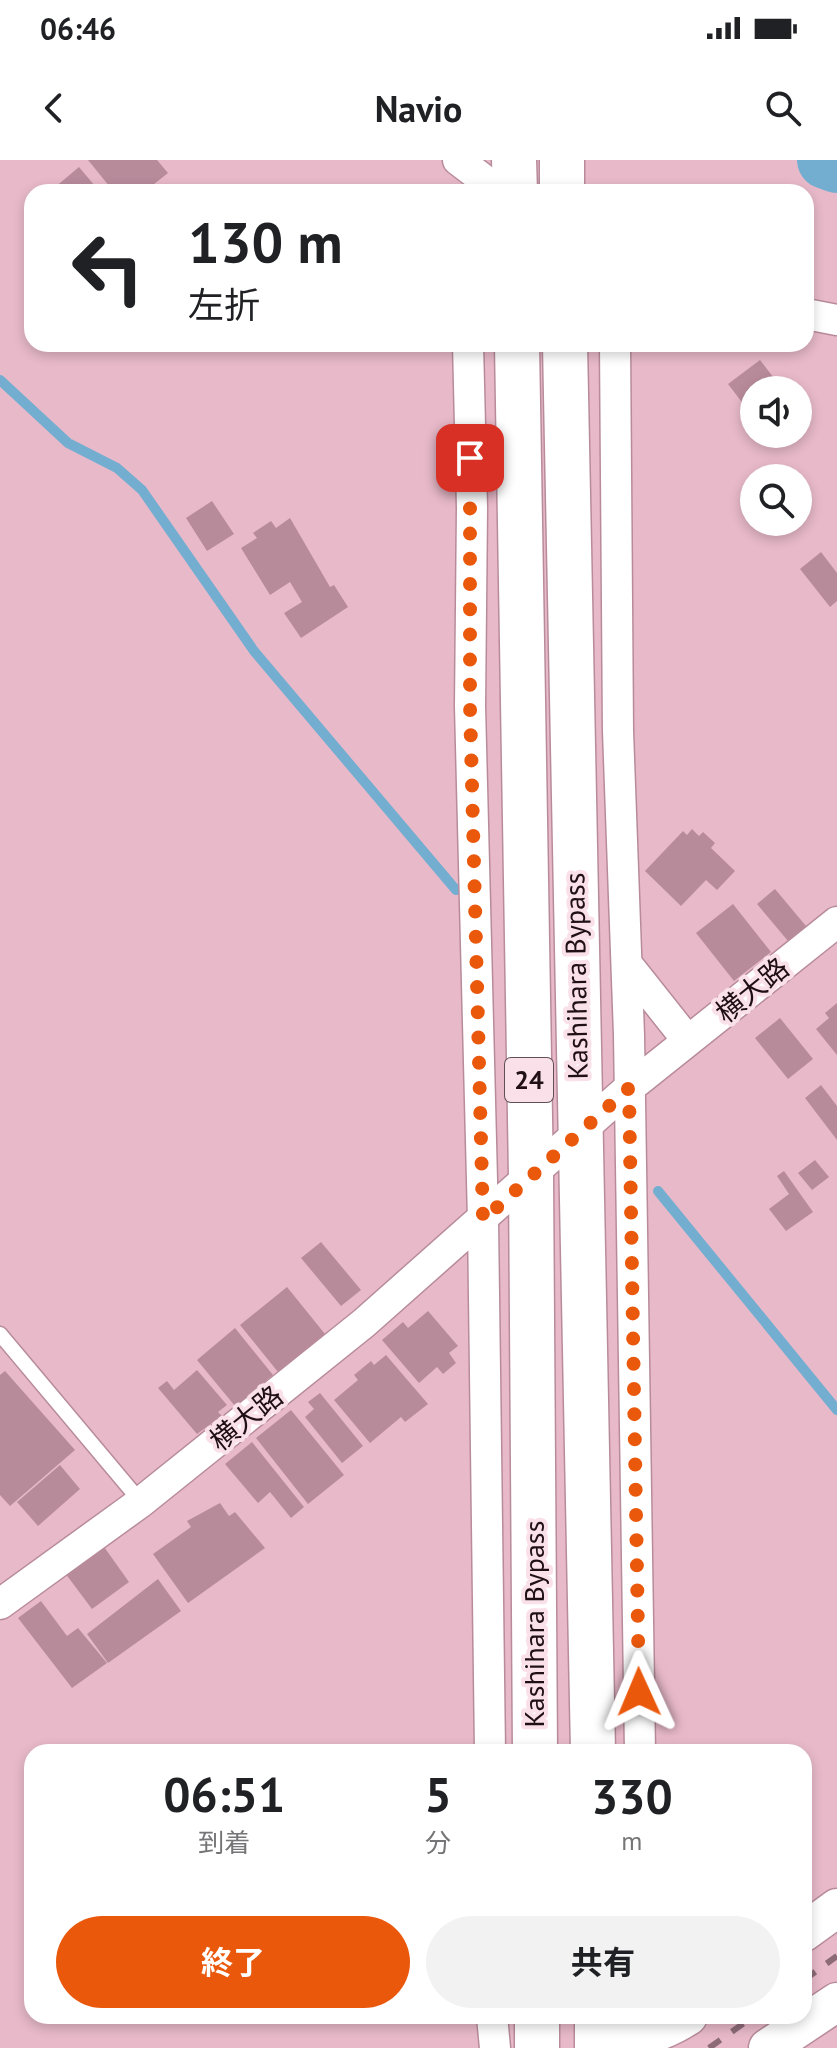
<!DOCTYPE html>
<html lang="ja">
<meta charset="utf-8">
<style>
body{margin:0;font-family:"PT Sans","Noto Sans JP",sans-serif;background:#f2f2f2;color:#202124;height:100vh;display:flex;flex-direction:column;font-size:30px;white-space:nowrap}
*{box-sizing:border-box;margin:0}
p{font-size:26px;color:#757577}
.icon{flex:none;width:44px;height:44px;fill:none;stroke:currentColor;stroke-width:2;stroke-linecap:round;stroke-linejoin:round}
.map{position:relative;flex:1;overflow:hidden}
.drawer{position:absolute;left:24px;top:1584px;width:788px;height:280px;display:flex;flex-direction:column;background:#fff;border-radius:24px;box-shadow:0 4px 12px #0003}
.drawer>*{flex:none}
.banner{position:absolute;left:24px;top:24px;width:790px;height:168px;border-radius:24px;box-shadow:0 4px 12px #0003;background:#fff;color:#202124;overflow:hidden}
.buttons{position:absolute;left:740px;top:216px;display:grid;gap:16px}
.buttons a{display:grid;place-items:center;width:72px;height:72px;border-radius:50%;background:#fff;box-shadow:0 4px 12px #0003;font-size:40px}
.pin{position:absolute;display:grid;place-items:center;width:68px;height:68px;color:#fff;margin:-34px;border-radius:16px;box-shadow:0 4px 12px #0006}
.me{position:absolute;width:88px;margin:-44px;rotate:359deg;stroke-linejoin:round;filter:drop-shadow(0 0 6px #0008)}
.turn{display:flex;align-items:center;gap:28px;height:168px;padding:0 32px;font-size:36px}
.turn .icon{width:104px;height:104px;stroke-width:2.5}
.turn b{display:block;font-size:56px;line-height:68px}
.eta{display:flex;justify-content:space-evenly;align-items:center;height:136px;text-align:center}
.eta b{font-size:48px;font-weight:700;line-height:56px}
.button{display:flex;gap:16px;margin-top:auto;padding:16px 32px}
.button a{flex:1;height:92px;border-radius:48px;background:#ea580c;color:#fff;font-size:32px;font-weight:700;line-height:92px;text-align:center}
.button a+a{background:#f2f2f2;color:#202124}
.status{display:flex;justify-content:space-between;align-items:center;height:56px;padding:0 40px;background:#fff;direction:ltr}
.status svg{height:22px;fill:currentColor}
header{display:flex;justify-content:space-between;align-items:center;height:104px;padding:0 32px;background:#fff;font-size:36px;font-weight:700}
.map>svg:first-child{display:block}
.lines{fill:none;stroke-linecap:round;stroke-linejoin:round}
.stream{stroke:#73aed1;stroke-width:10}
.river{stroke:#73aed1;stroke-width:58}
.building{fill:#b88b9b}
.service-casing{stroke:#b88b9b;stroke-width:17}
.minor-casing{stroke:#b88b9b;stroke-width:33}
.tertiary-casing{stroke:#b88b9b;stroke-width:41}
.trunk-casing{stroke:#b88b9b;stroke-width:47}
.service{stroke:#fff;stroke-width:14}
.minor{stroke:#fff;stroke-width:30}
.tertiary{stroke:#fff;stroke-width:38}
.trunk{stroke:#fff;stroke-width:44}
.rail{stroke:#8c6b77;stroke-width:6;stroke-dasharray:14 14;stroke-linecap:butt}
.route{stroke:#ea580c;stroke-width:14;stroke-dasharray:0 25.2}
.labels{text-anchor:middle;stroke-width:8;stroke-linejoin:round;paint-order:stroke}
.shield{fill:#fae1e9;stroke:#614f55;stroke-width:2}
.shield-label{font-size:26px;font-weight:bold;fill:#201016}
.street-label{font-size:28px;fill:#201016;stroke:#fae1e9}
</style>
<div class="status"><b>06:46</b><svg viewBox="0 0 49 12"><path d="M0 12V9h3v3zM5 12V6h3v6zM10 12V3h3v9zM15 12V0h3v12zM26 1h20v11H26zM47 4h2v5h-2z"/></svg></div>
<header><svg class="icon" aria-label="back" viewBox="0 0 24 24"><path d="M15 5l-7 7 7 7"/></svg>Navio<svg class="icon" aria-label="search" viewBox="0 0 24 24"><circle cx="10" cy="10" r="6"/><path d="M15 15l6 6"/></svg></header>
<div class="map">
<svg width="837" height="1888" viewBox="0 0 837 1888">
<rect width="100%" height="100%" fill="#e8b9c9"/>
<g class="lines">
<path class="stream" d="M0,220L68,283L117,308L142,330L254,491L456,730
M658,1031L837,1250"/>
<path class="river" d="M826,0L837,4"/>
</g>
<path class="building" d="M88,0H157L168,13L144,32L133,25L124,32H114Z
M79,7L100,32H58L54,28Z
M760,200L783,230H754V258L728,224Z
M212,341L234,374L207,391L186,358Z
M290,358L330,427L334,425L348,447L301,478L284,453L302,442L290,422L270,435L241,388L257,378L253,373L271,361L276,368Z
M821,392L837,413V441L830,447L800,409Z
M692,669L699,676L703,672L715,683L711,688L735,711L717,730L706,720L681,746L645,711L683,671L687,675Z
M775,729L806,766L788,781L757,744Z
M733,744L771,792L734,821L696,773Z
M837,843V895L816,869L829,858L825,853Z
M780,858L813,899L788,919L755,878Z
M821,925L837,946V980L805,938Z
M815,1000L829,1017L812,1030L798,1013Z
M784,1011L813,1052L786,1071L769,1049L789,1034L777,1016Z
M321,1082L361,1130L341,1146L301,1098Z
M287,1127L325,1174L278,1212L240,1165Z
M428,1151L458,1186L449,1193L456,1203L443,1214L437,1207L419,1223L382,1180L403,1162L408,1168Z
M235,1168L273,1215L235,1246L197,1200Z
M386,1195L428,1244L405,1262L401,1257L370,1283L334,1240L358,1220L354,1215L371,1201L374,1205Z
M197,1210L227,1245L218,1252L222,1256L197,1274L158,1228L167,1221L174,1230Z
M5,1211L75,1290L10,1346L0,1335V1215Z
M320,1233L363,1286L342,1303L305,1257L314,1249L308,1242Z
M291,1250L344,1315L308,1344L256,1278Z
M252,1282L304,1347L291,1358L270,1332L258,1343L225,1304Z
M60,1305L80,1329L38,1366L17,1342Z
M220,1343L229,1356L235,1352L265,1388L188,1443L153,1394L191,1367L187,1361Z
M102,1384L129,1422L92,1449L65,1413Z
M158,1419L181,1451L108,1503L87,1474Z
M41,1441L67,1476L78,1468L107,1503L72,1528L18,1458Z"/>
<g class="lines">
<defs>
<path id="service" d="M0,1174L141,1342"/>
<path id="minor" d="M458,0L500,32
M806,154L837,160
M468,184L472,348L470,546L483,1060L490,1592
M615,184L618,571L629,875L640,1592
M627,804L688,881
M0,1444L141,1342L364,1163L629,928L837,762
M492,1856L495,1888"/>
<path id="tertiary" d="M804,1772L837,1748
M597,1877C632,1881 659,1875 688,1856
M768,1888L837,1842"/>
<path id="trunk" d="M514,0L515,32
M562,0V32
M517,184L531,1017L535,1592
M565,184L593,1592
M537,1856V1888
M597,1856V1888"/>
</defs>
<use href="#service" class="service-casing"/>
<use href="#minor" class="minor-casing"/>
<use href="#tertiary" class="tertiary-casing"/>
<use href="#trunk" class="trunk-casing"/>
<use href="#service" class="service"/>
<use href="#minor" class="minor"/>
<use href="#tertiary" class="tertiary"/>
<use href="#trunk" class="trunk"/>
<path class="rail" d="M804,1820L837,1796
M709,1888L754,1856"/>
</g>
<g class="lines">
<path class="route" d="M470,298V546L483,1060L629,928L639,1532"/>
</g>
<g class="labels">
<rect class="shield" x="505" y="898" width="48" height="44" rx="6"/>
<g class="shield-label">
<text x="529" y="929">24</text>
</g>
<g class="street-label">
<text transform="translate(576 816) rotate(-91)" y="10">Kashihara Bypass</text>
<text transform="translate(752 830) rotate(-39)" y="10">横大路</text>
<text transform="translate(246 1258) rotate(-39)" y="10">横大路</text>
<text transform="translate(534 1464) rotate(-90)" y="10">Kashihara Bypass</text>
</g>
</g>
</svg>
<div class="buttons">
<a><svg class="icon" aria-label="sound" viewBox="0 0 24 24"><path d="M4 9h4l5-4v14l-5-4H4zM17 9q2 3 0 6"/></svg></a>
<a><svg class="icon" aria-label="search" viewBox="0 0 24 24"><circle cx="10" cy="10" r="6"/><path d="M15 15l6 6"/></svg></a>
</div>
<div class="pin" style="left:470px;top:298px;background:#d93025"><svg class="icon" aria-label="arrive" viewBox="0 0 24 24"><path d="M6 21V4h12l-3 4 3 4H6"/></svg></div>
<svg class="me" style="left:639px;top:1532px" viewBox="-20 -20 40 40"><path d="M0-17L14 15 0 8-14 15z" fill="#ea580c" stroke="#fff" stroke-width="4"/></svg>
<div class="banner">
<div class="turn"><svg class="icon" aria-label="left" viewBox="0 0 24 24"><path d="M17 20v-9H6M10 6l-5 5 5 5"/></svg><div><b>130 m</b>左折</div></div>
</div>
<section class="drawer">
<div class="eta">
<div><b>06:51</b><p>到着</p></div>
<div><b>5</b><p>分</p></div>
<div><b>330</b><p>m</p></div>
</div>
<div class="button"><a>終了</a><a>共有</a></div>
</section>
</div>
